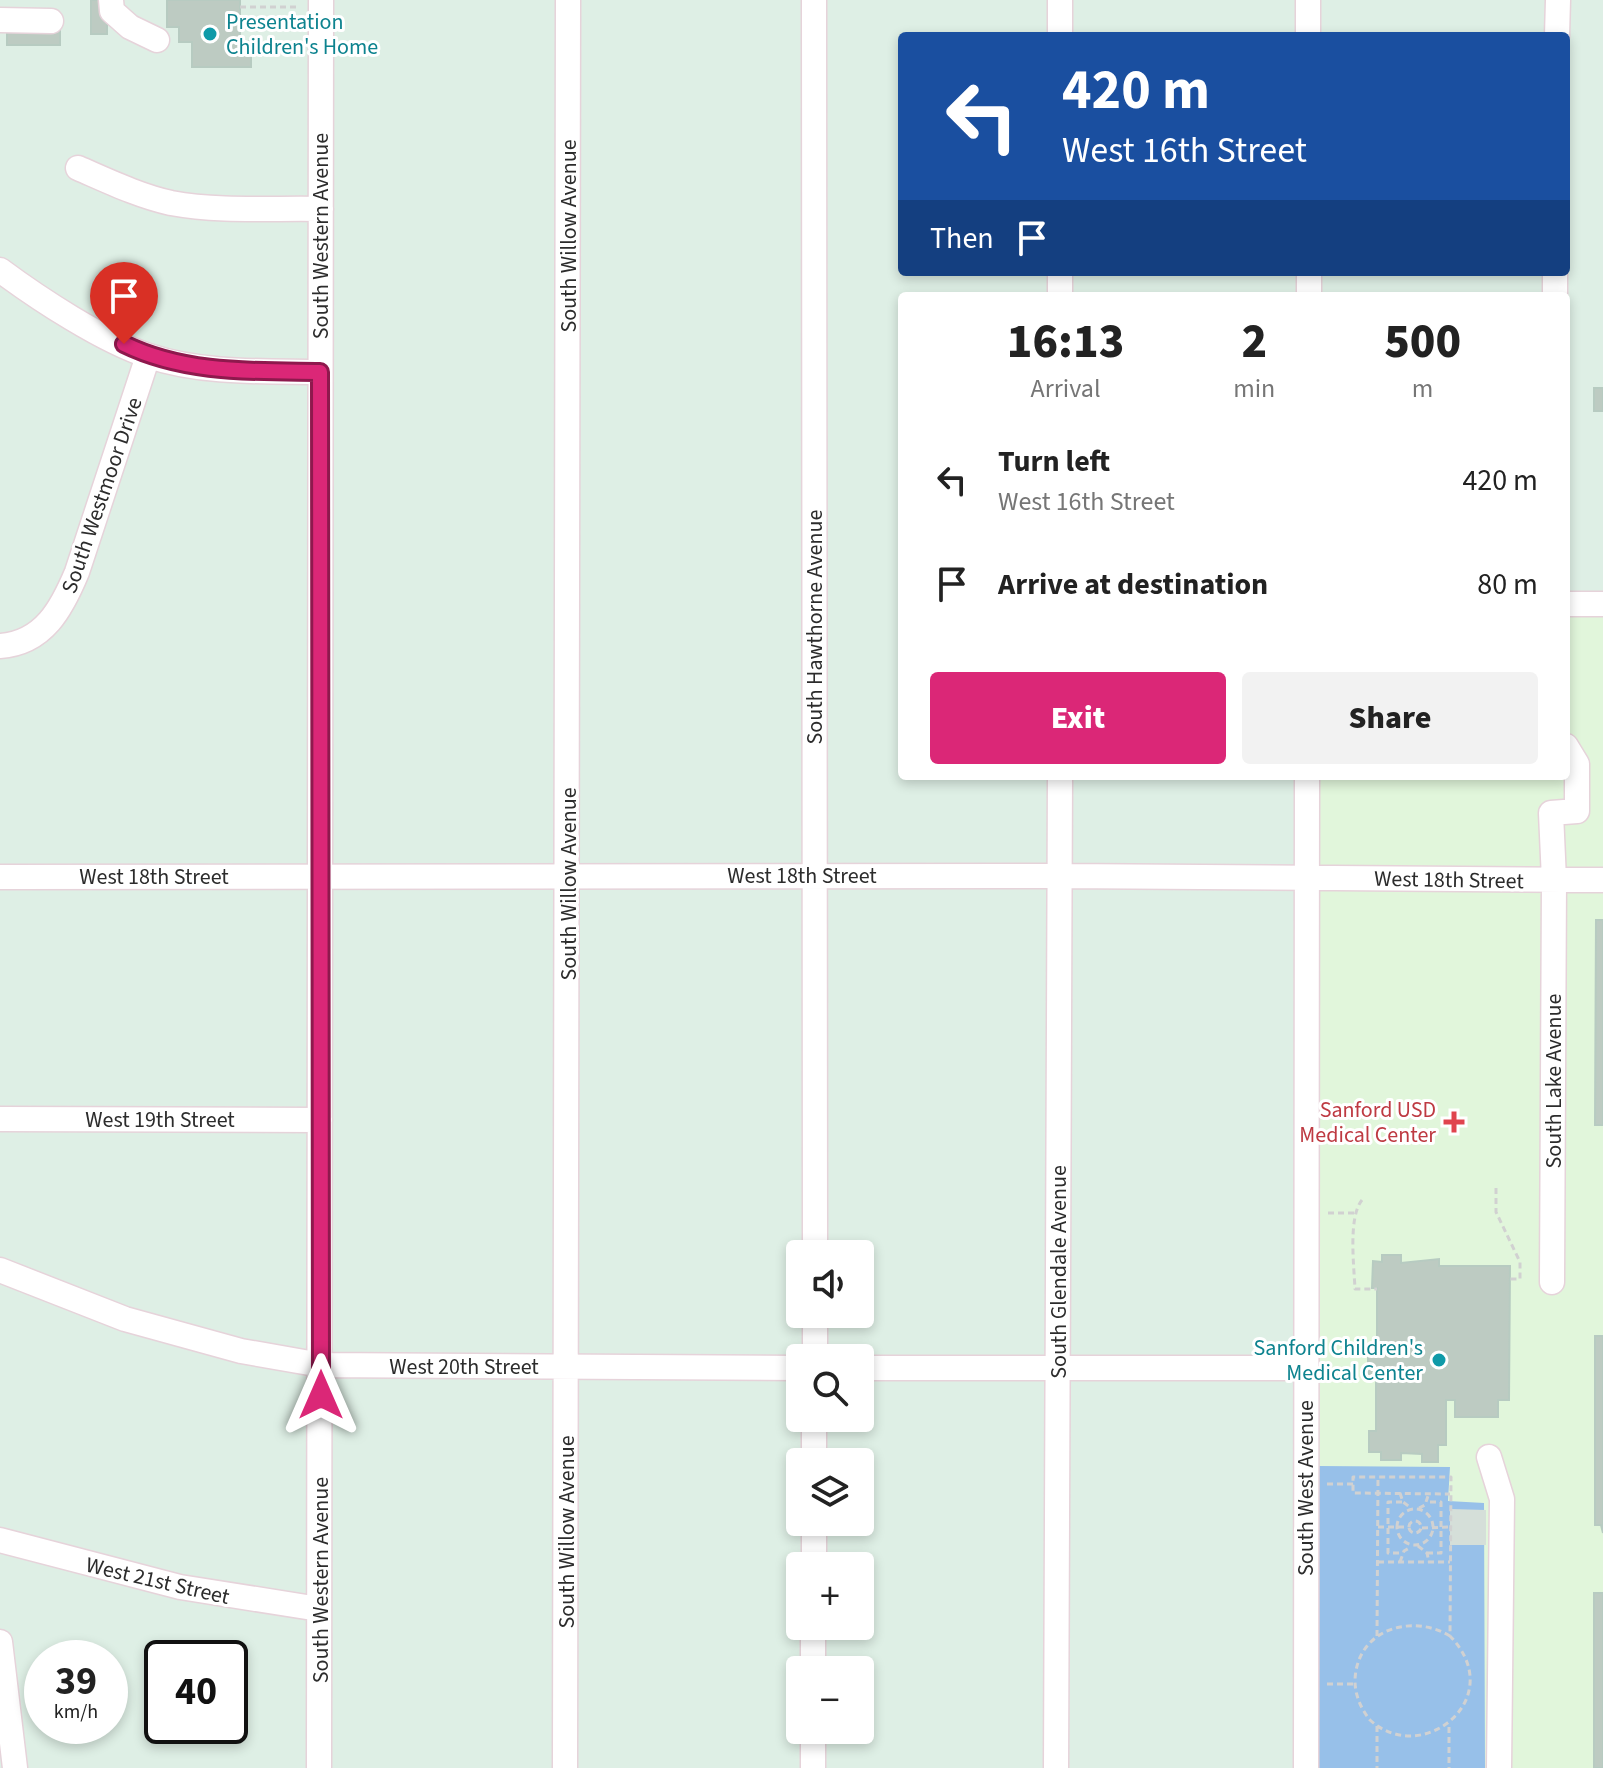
<!DOCTYPE html>
<meta charset="utf-8">
<style>
body{margin:0;font-family:"Source Sans 3",sans-serif;background:#f2f2f2;color:#222;height:100vh;display:flex;flex-direction:column;font-size:30px;white-space:nowrap}
*{box-sizing:border-box;margin:0}
p{font-size:26px;color:#767676}
.icon{flex:none;width:44px;height:44px;fill:none;stroke:currentColor;stroke-width:2;stroke-linecap:round;stroke-linejoin:round}
.map{position:relative;flex:1;overflow:hidden}
.side{position:absolute;left:898px;top:292px;width:672px;height:488px;display:flex;flex-direction:column;background:#fff;border-radius:8px;box-shadow:0 4px 12px #0003}
.side>*{flex:none}
.banner{position:absolute;left:898px;top:32px;width:672px;height:244px;border-radius:8px;box-shadow:0 4px 12px #0003;background:#1a4fa0;color:#fff;overflow:hidden}
.controls{position:absolute;left:786px;top:1240px;display:grid;gap:16px}
.controls a{display:grid;place-items:center;width:88px;height:88px;border-radius:8px;background:#fff;box-shadow:0 4px 12px #0003;font-size:40px}
.speed{position:absolute;left:24px;top:1640px;display:flex;gap:16px;font-size:40px;font-weight:700;text-align:center}
.speed>*{display:grid;place-content:center;width:104px;height:104px;border-radius:50%;background:#fff;box-shadow:0 4px 12px #0003;line-height:1}
.speed small{font-size:20px;font-weight:400}
.speed .limit{border:4px solid #111;border-radius:12px;background:#fff;color:#111}
.pin{position:absolute;display:grid;place-items:center;width:68px;height:68px;color:#fff;margin:-82px -34px;border-radius:50% 50% 50% 0;rotate:-45deg;box-shadow:0 0 8px #0007}
.pin .icon{rotate:45deg}
.me{position:absolute;width:88px;margin:-44px;rotate:0deg;stroke-linejoin:round;filter:drop-shadow(0 0 6px #0008)}
.turn{display:flex;align-items:center;gap:28px;height:168px;padding:0 32px;font-size:36px}
.turn .icon{width:104px;height:104px;stroke-width:2.5}
.turn b{display:block;font-size:56px;line-height:68px}
.then{display:flex;align-items:center;height:76px;padding:0 32px;background:#0003;gap:16px;font-size:30px}
.eta{display:flex;justify-content:space-evenly;align-items:center;height:136px;text-align:center}
.eta b{font-size:48px;font-weight:800;line-height:56px}
.cta{display:flex;gap:16px;margin-top:auto;padding:16px 32px}
.cta a{flex:1;height:92px;border-radius:8px;background:#db2777;color:#fff;font-size:32px;font-weight:800;line-height:92px;text-align:center}
.cta a+a{background:#f2f2f2;color:#222}
ul{padding:0;list-style:none}
li{display:flex;align-items:center;gap:24px;height:104px;padding:0 32px}
li div{flex:1}
li b{display:block;font-size:30px}
li em{font-style:normal}
.map>svg:first-child{display:block}
.medical{fill:#e1f6db}
.green{fill:#97c0e9}
.plaza{fill:#d5dfd9}
.building{fill:#bdcbc2;stroke:#b7cbc1;stroke-width:2}
.lines{fill:none;stroke-linecap:round;stroke-linejoin:round}
.minor-casing{stroke:#e6d3da;stroke-width:27}
.path{stroke:#d1d1d1;stroke-width:3;stroke-dasharray:6 4;stroke-linecap:butt}
.minor{stroke:#fff;stroke-width:24}
.route-casing{stroke:#8e194d;stroke-width:20}
.route{stroke:#db2777;stroke-width:14}
.culture-dot{fill:#0f9aa8;stroke:#fff;stroke-width:3}
.health-dot{fill:#e0444e;stroke:#fff;stroke-width:3}
.labels{text-anchor:middle;stroke-width:6;stroke-linejoin:round;paint-order:stroke}
.culture-label{font-size:22px;fill:#0d838f;stroke:#fff;text-anchor:start}
.street-label{font-size:22px;fill:#2c2c2c;stroke:#fff}
.health-label{font-size:22px;fill:#be3a42;stroke:#fff;text-anchor:end}
</style>
<div class="map">
<svg width="1603" height="1768" viewBox="0 0 1603 1768">
<rect width="100%" height="100%" fill="#deefe5"/>
<path class="medical" d="M1566,604H1603V1768H1306L1307,776H1566Z"/>
<path class="green" d="M1319,1466L1450,1467L1448,1501L1484,1503L1485,1768H1318Z"/>
<path class="plaza" d="M1450,1509L1486,1510V1545H1450Z"/>
<path class="building" d="M91,0H107V34H91Z
M167,0H240V41H251V67H192V42H179V27H167Z
M7,27H60V45H7Z
M1594,388H1603V411H1594Z
M1596,920H1603V1125H1595Z
M1382,1255H1401V1263L1439,1259V1266H1510L1509,1400H1498V1417H1455V1400H1446V1445H1438V1462H1422V1454L1401,1453V1460H1381V1452H1369V1431H1376V1374H1368V1346H1377V1288H1372L1373,1261L1382,1262Z
M1595,1336H1603V1533L1601,1525H1595Z
M1594,1593H1603V1768H1594Z"/>
<g class="lines">
<defs>
<path id="minor" d="M111,0L112,11L130,27L157,40
M814,0L815,1254
M1060,0V36
M1308,0V36
M0,20L51,21
M1557,36L1558,0
M78,168C108,181 139,196 171,203C220,212 271,208 321,209
M0,270C39,299 103,341 149,356C203,374 264,371 320,372
M1060,272V296
M1309,296V272
M1555,296V272
M1566,604H1603
M0,646C44,643 62,608 77,572L148,356
M0,877L1061,876L1603,880
M0,1119L320,1120
M0,1270L125,1319L241,1351L321,1365L800,1368
M1552,1282L1554,880L1551,813L1577,811V764L1566,746
M815,1314V1358
M860,1368H1305
M1489,1457L1502,1499L1499,1768
M814,1462V1418
M0,1540L180,1587L319,1609
M814,1566V1522
M0,1642L15,1768
M813,1670V1626
M319,1768L321,0
M565,1768L568,0
M813,1768V1730
M1056,1768L1060,776
M1306,1768L1307,776"/>
</defs>
<use href="#minor" class="minor-casing"/>
<path class="path" d="M240,7H300
M1496,1188V1212L1520,1262V1279H1510
M1362,1200C1348,1217 1354,1266 1355,1289H1377
M1328,1213H1355
M1327,1484H1353
M1400,1493L1403,1502L1411,1508
M1402,1502H1388V1553H1403
M1419,1508L1425,1505L1429,1493
M1397 1527a18 18 0 1 1 36 0a18 18 0 1 1-36 0Z
M1409 1527a6 6 0 1 1 12 0a6 6 0 1 1-12 0Z
M1378,1527H1408
M1422,1528L1450,1527
M1418,1546L1427,1553L1429,1562
M1427,1553H1441V1502H1427
M1378,1562H1450
M1400,1562L1404,1551L1411,1547
M1377,1636L1378,1477
M1450,1636C1412,1613 1356,1629 1355,1681C1355,1695 1361,1709 1370,1720C1422,1768 1510,1698 1450,1636L1451,1477H1353V1493L1450,1494
M1327,1684H1356
M1377,1726V1768
M1449,1727V1768"/>
<use href="#minor" class="minor"/>
</g>
<g class="lines">
<defs>
<path id="route" d="M124,344C185,374 254,371 320,372L321,1395"/>
</defs>
<use href="#route" class="route-casing"/>
<use href="#route" class="route"/>
</g>
<g class="culture-dot">
<circle cx="210" cy="34" r="8"/>
<circle cx="1439" cy="1360" r="8"/>
</g>
<path class="health-dot" d="M1450 1110h8v8h8v8h-8v8h-8v-8h-8v-8h8z"/>
<g class="labels">
<g class="culture-label">
<text x="226" y="29">Presentation<tspan x="226" dy="25">Children's Home</tspan></text>
<text x="1423" y="1355" text-anchor="end">Sanford Children's<tspan x="1423" dy="25">Medical Center</tspan></text>
</g>
<g class="street-label">
<text transform="translate(320 236) rotate(-90)" y="8">South Western Avenue</text>
<text transform="translate(568 236) rotate(-90)" y="8">South Willow Avenue</text>
<text transform="translate(101 495) rotate(-71)" y="8">South Westmoor Drive</text>
<text transform="translate(814 627) rotate(-90)" y="8">South Hawthorne Avenue</text>
<text x="802" y="883">West 18th Street</text>
<text x="154" y="884">West 18th Street</text>
<text transform="translate(1449 879) rotate(1)" y="8">West 18th Street</text>
<text transform="translate(568 884) rotate(-90)" y="8">South Willow Avenue</text>
<text transform="translate(1553 1081) rotate(-90)" y="8">South Lake Avenue</text>
<text x="160" y="1127">West 19th Street</text>
<text transform="translate(1058 1272) rotate(-90)" y="8">South Glendale Avenue</text>
<text x="464" y="1374">West 20th Street</text>
<text transform="translate(1305 1488) rotate(-90)" y="8">South West Avenue</text>
<text transform="translate(566 1532) rotate(-90)" y="8">South Willow Avenue</text>
<text transform="translate(158 1580) rotate(13)" y="8">West 21st Street</text>
<text transform="translate(320 1580) rotate(-90)" y="8">South Western Avenue</text>
</g>
<g class="health-label">
<text x="1436" y="1117">Sanford USD<tspan x="1436" dy="25">Medical Center</tspan></text>
</g>
</g>
</svg>
<div class="controls">
<a><svg class="icon" aria-label="sound" viewBox="0 0 24 24"><path d="M4 9h4l5-4v14l-5-4H4zM17 9q2 3 0 6"/></svg></a>
<a><svg class="icon" aria-label="search" viewBox="0 0 24 24"><circle cx="10" cy="10" r="6"/><path d="M15 15l6 6"/></svg></a>
<a><svg class="icon" aria-label="layers" viewBox="0 0 24 24"><path d="M12 4l9 5-9 5-9-5zM3 14l9 5 9-5"/></svg></a>
<a>+</a>
<a>−</a>
</div>
<div class="speed"><div>39<small>km/h</small></div><div class="limit">40</div></div>
<div class="pin" style="left:124px;top:344px;background:#d93025"><svg class="icon" aria-label="arrive" viewBox="0 0 24 24"><path d="M6 21V4h12l-3 4 3 4H6"/></svg></div>
<svg class="me" style="left:321px;top:1395px" viewBox="-20 -20 40 40"><path d="M0-17L14 15 0 8-14 15z" fill="#db2777" stroke="#fff" stroke-width="4"/></svg>
<div class="banner">
<div class="turn"><svg class="icon" aria-label="left" viewBox="0 0 24 24"><path d="M17 20v-9H6M10 6l-5 5 5 5"/></svg><div><b>420 m</b>West 16th Street</div></div>
<div class="then">Then<svg class="icon" aria-label="arrive" viewBox="0 0 24 24"><path d="M6 21V4h12l-3 4 3 4H6"/></svg></div>
</div>
<section class="side">
<div class="eta">
<div><b>16:13</b><p>Arrival</p></div>
<div><b>2</b><p>min</p></div>
<div><b>500</b><p>m</p></div>
</div>
<ul>
<li><svg class="icon" aria-label="left" viewBox="0 0 24 24"><path d="M17 20v-9H6M10 6l-5 5 5 5"/></svg><div><b>Turn left</b><p>West 16th Street</p></div><em>420 m</em></li>
<li><svg class="icon" aria-label="arrive" viewBox="0 0 24 24"><path d="M6 21V4h12l-3 4 3 4H6"/></svg><div><b>Arrive at destination</b></div><em>80 m</em></li>
</ul>
<div class="cta"><a>Exit</a><a>Share</a></div>
</section>
</div>
